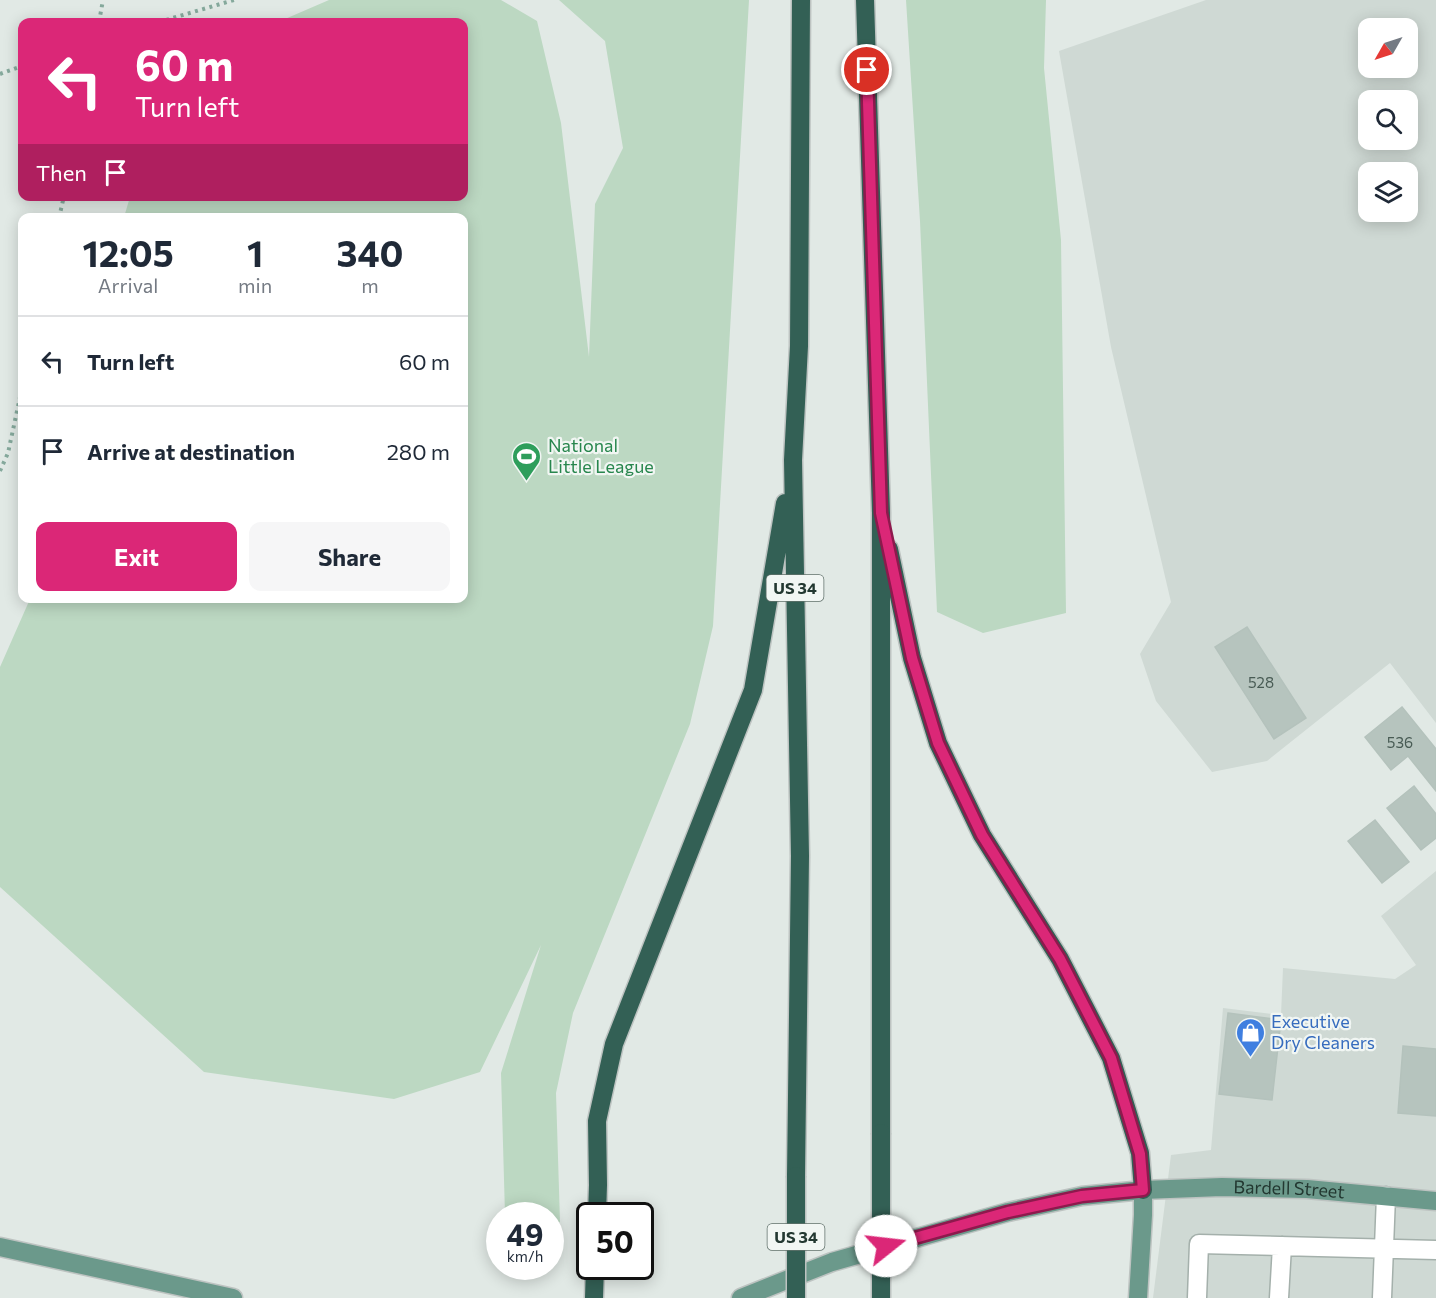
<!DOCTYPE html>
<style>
body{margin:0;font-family:Commissioner,sans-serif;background:#f6f6f7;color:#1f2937;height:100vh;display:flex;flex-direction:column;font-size:22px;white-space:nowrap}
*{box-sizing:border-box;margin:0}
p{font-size:20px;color:#747a83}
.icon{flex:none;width:33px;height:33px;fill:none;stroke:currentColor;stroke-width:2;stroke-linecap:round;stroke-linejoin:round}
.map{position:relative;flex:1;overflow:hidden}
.drawer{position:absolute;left:18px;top:213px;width:450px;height:390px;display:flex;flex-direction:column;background:#fff;border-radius:12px;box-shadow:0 3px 15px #0003}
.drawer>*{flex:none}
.guide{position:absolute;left:18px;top:18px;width:450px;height:183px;border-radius:12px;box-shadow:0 3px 15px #0003;background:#db2777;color:#fff;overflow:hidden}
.needle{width:39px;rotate:231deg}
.fabs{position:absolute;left:1358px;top:18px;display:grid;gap:12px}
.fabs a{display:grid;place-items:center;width:60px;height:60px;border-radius:12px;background:#fff;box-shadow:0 3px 15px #0003;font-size:30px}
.speed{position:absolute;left:486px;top:1202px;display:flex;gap:12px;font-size:30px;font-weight:700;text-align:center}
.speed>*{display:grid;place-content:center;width:78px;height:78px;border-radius:50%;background:#fff;box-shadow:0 3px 15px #0003;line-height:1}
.speed small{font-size:15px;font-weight:400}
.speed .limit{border:3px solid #111;border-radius:9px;background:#fff;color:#111}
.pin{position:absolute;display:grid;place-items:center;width:51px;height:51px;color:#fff;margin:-26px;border:3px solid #fff;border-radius:50%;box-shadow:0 2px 6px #0007}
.me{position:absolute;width:66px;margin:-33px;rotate:74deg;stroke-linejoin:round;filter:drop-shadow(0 0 4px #0008)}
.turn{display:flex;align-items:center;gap:21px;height:126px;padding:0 18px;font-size:27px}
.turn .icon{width:78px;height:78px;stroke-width:2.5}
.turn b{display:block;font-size:42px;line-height:51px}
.then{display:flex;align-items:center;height:57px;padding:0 18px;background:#0003;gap:12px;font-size:22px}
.eta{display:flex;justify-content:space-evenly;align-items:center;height:102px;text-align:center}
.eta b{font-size:36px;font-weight:700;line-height:42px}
.button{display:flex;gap:12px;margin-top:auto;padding:12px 18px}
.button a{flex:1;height:69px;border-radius:12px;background:#db2777;color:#fff;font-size:24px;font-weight:700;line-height:69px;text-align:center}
.button a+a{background:#f6f6f7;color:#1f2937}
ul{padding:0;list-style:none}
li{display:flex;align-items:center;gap:18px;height:90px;padding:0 18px;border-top:2px solid #e0e1e3}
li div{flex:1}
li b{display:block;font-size:22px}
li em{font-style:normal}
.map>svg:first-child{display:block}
.built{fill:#cfd9d4;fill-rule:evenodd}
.green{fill:#bcd8c2}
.building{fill:#b6c4be;stroke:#b4c2bc;stroke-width:1.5}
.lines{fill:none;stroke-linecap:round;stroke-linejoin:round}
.minor-casing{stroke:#a4b0ab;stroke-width:21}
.major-casing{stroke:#bdc3c1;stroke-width:21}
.highway-casing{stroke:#bdc3c1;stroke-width:21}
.path{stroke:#85a99c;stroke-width:4;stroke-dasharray:3 4.5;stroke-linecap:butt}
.minor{stroke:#fff;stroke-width:18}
.major{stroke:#6b998b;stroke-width:18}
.highway{stroke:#336055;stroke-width:18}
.highway-bridge-casing{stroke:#bdc3c1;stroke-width:21;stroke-linecap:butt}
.highway-bridge{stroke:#336055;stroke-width:18}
.route-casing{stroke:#8e194d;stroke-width:15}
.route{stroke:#db2777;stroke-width:10}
.labels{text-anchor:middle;stroke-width:4.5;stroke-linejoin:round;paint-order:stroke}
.number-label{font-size:15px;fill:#485b54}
.shield{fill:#f1f6f3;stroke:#61716b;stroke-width:1.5}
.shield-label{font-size:16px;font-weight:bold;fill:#233831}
.leisure-label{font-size:18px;fill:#27864d;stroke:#f1f6f3;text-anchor:start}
.shop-label{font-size:18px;fill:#366cbe;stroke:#f1f6f3;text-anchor:start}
.street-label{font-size:18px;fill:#233831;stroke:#f1f6f3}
</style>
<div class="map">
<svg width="1436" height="1298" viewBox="0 0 1436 1298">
<rect width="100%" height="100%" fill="#e1e9e5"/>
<path class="built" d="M1206,0H1436V723L1390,663L1267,761L1212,772L1156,701L1140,654L1171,602L1111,347L1059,51ZM1368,28H1407V68H1368ZM1368,100H1407V140H1368ZM1368,172H1407V212H1368Z
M1436,871V1298H1153L1171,1155L1211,1150L1223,1008L1281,1015L1283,968L1395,979L1416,965L1381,916Z"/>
<path class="green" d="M329,0H501L537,21L561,123L589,357L595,204L623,148L605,41L559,0H749L713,626L690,724L573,1013L556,1093L560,1222L551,1224L550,1215H505L501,1073L541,945L480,1072L394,1099L204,1072L0,887V667L30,599L464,598V218L124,217L130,197L464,196V22H278Z
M906,0H1046L1044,68L1061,240L1066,613L983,633L937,612L920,221Z"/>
<path class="building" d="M1247,627L1306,718L1274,739L1215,647Z
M1402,707L1436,749V791L1408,756L1391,770L1365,737Z
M1414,786L1436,814V838L1421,850L1387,808Z
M1375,820L1409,862L1382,883L1348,841Z
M1228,1013L1281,1020L1272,1100L1219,1094Z
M1403,1046L1436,1049V1116L1398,1113Z"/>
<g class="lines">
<defs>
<path id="minor" d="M1197,1298L1199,1244L1436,1250
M1279,1298L1282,1246
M1382,1298L1386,1196"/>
<g id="major">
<path d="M0,1247L233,1298"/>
<path id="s1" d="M741,1298L832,1262L1008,1212L1082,1196L1143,1190L1222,1187L1307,1189L1436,1201"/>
<path d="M1138,1298L1143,1215V1190"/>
</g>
<path id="highway" d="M865,0L881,513V1133
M889,549L912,658L938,743L982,835L1060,959L1111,1058L1140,1153L1143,1190
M796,1176L800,856L793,460L799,346L801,0
M597,1215L598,1185L597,1121L614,1044L753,690L785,503
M594,1298L595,1266"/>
</defs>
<use href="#minor" class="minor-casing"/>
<use href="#major" class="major-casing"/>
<use href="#highway" class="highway-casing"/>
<path class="path" d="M99,22L103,0
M159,22L234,0
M0,74L22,66
M59,218L64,196
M0,471L8,453L22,388"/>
<use href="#minor" class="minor"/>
<use href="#major" class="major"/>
<use href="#highway" class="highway"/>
<defs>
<path id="highway-bridge" d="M881,1133V1298
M796,1298V1176"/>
</defs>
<use href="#highway-bridge" class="highway-bridge-casing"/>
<use href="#highway-bridge" class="highway-bridge"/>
</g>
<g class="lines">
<defs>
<path id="route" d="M867,70L881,513L912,658L938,743L982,835L1060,959L1111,1058L1140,1154L1143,1190L1082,1196L1008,1212L886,1246"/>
</defs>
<use href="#route" class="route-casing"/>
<use href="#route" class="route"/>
</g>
<defs>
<symbol id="stadium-pin" viewBox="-11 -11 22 30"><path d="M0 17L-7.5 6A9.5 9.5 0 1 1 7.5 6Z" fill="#2e9e5b" stroke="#f1f6f3"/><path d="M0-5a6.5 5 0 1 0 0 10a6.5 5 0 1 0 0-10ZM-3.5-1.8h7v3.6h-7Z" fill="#fff"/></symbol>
<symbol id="shop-pin" viewBox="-11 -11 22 30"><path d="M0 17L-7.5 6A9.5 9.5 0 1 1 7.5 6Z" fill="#3f7fe0" stroke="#f1f6f3"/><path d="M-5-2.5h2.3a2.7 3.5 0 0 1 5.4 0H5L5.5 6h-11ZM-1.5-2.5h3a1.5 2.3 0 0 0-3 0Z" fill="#fff"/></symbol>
</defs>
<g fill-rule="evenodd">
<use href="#stadium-pin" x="510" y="440" width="33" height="45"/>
<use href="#shop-pin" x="1234" y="1016" width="33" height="45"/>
</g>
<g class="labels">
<g class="number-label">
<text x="1261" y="688">528</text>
<text x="1400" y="748">536</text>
</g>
<g class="shield">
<rect x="766.5" y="575" width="57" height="26" rx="4.5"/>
<rect x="767.5" y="1224" width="57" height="26" rx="4.5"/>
</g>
<g class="shield-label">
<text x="795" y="594">US 34</text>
<text x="796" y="1243">US 34</text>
</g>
<g class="leisure-label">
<text x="548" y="452">National<tspan x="548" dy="21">Little League</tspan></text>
</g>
<g class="shop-label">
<text x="1271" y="1028">Executive<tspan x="1271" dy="21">Dry Cleaners</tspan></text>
</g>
<g class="street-label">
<text dy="6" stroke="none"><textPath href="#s1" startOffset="564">Bardell Street</textPath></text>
</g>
</g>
</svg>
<div class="fabs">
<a><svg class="needle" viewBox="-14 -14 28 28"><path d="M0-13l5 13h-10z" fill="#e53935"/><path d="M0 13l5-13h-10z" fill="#747a83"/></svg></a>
<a><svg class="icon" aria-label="search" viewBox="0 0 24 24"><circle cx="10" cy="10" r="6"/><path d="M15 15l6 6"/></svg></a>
<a><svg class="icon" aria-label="layers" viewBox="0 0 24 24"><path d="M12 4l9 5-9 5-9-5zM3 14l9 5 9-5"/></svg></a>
</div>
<div class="speed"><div>49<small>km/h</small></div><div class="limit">50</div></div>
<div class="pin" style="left:867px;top:70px;background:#d93025"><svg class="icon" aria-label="arrive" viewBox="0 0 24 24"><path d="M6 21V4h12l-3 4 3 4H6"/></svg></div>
<svg class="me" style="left:886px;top:1246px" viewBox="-20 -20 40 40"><circle r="19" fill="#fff"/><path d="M0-13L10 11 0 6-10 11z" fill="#db2777"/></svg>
<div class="guide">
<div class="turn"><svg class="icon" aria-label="left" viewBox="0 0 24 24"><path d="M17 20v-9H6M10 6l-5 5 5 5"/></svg><div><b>60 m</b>Turn left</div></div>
<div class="then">Then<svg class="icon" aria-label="arrive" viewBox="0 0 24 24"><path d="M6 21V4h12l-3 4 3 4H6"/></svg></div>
</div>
<section class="drawer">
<div class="eta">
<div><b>12:05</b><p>Arrival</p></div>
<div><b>1</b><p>min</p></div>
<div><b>340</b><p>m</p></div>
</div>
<ul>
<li><svg class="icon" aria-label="left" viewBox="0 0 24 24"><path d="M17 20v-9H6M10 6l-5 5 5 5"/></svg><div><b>Turn left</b></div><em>60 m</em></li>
<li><svg class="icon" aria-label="arrive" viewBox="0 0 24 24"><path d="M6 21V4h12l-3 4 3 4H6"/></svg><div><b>Arrive at destination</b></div><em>280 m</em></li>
</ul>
<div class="button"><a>Exit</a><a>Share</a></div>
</section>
</div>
